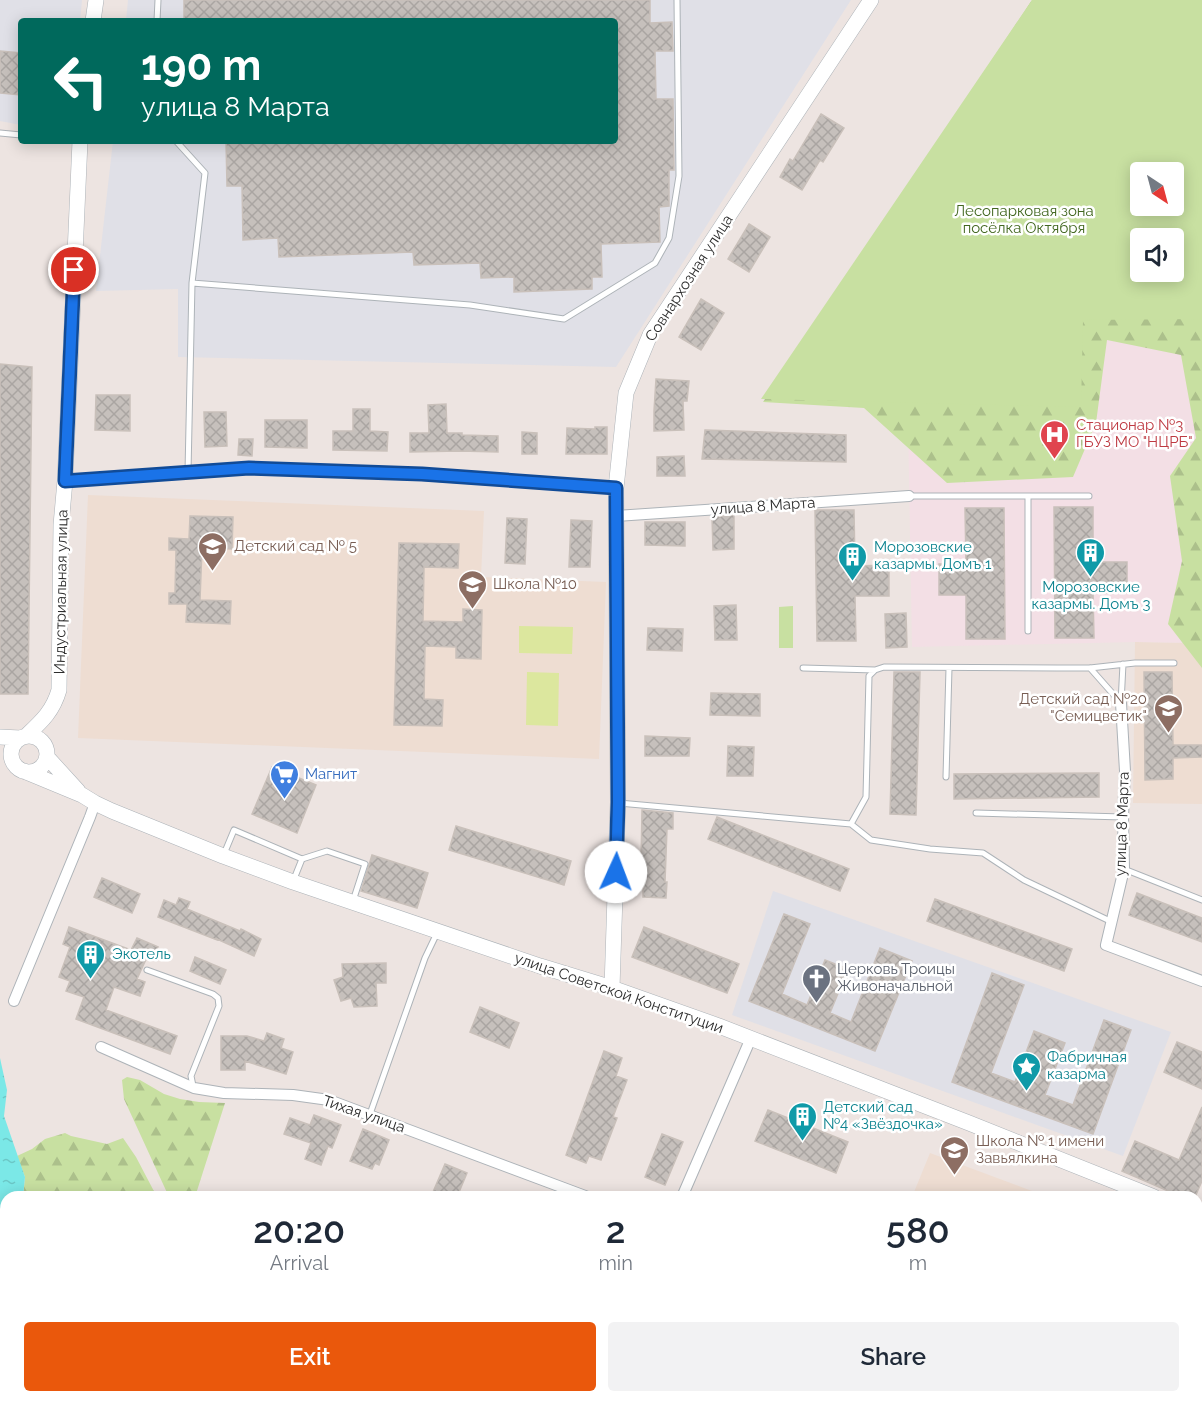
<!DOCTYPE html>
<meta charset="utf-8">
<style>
body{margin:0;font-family:Raleway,sans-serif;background:#f2f2f3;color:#1f2937;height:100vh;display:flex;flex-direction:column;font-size:22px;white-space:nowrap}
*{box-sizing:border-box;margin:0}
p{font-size:20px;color:#747a83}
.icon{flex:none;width:33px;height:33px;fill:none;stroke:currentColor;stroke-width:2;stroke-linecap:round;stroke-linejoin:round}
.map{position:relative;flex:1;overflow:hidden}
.panel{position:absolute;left:0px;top:1191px;width:1203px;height:212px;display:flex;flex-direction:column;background:#fff;border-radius:18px 18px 0 0;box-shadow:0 3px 15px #0003}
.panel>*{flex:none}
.guide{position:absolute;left:18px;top:18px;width:600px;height:126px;border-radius:6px;box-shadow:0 3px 15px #0003;background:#00695c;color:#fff;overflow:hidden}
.needle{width:39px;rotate:144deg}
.controls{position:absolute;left:1130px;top:162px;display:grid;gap:12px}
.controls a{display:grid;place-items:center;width:54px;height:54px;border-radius:6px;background:#fff;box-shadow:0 3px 15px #0003;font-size:30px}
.pin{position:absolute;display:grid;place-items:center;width:51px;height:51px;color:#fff;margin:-26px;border:3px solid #fff;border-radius:50%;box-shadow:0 2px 6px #0007}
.me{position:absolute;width:66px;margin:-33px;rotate:2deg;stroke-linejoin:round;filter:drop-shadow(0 0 4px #0008)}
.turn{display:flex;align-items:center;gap:21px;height:126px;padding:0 24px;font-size:27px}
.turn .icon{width:78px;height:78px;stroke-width:2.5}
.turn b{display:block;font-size:42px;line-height:51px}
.eta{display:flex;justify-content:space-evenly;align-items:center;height:102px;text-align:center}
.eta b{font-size:36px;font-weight:600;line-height:42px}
.primary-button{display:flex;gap:12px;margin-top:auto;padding:12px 24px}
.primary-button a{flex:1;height:69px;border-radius:6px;background:#ea580c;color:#fff;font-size:24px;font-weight:600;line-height:69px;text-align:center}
.primary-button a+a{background:#f2f2f3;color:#1f2937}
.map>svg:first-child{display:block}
.industrial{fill:#e0e0e7}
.education{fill:#eeddd2}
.medical{fill:#f3dfe5}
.forest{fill:url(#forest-firs);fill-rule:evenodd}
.park{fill:#c8e0a1;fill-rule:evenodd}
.pitch{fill:#dce79e}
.water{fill:url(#water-ripples)}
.building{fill:url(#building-cross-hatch);stroke:#c9c0ba;stroke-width:1.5}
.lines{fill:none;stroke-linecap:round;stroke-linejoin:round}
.lane-casing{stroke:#adb3b8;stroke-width:7}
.street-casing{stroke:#adb3b8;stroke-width:12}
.secondary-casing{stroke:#adb3b8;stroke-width:16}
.lane{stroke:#fff;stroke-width:5}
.street{stroke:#fff;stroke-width:10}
.secondary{stroke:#fff;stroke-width:15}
.route-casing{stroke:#114b97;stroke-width:15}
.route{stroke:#1a73e8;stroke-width:10}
.labels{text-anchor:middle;stroke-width:5;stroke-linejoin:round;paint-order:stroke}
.park-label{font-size:15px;fill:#426720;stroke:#fff}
.street-label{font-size:15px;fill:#2d2d2d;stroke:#fff}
.health-label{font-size:15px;fill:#be3a42;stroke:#fff;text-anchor:start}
.education-label{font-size:15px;fill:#785e54;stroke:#fff;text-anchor:start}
.culture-label{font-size:15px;fill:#0d838f;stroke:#fff;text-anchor:start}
.shop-label{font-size:15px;fill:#366cbe;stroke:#fff;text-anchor:start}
.worship-label{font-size:15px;fill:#5b616d;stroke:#fff;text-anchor:start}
</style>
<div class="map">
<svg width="1202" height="1402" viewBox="0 0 1202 1402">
<defs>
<pattern id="forest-firs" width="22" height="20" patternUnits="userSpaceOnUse" patternTransform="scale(1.5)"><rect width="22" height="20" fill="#c8e0a1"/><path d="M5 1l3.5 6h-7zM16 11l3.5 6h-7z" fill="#acc08b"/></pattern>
<pattern id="water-ripples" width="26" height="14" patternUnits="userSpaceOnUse" patternTransform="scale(1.5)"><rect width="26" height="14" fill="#7be8e7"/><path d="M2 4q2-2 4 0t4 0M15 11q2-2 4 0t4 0" fill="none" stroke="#6bc7c6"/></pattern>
<pattern id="building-cross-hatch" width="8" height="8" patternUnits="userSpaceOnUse" patternTransform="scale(1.5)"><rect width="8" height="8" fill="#c6c0bc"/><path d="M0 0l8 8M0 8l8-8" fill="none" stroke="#aaa5a2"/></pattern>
</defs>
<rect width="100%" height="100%" fill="#ede4e1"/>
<path class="industrial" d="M0,0H82L80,21H21V125L0,121Z
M128,0H851L616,367L178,357V289L96,291L113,141H615V21H126Z
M773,891L1171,1032L1123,1156L732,1015Z"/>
<path class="education" d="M88,495L484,511L481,577L606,582L599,759L78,738Z
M1135,642L1202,643V804L1133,803Z
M930,1153L1048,1197H912Z
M1197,1253L1202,1255V1402H830L832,1396H1197Z"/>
<path class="medical" d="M1202,325V643L1135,642L912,647L908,421L1088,327Z"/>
<path class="forest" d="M1032,0H1202V668L1168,624L1182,561L1170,476L1196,438L1181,355L1107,340L1096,423L1073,477L947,483L864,408L763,402ZM1140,172H1173V206H1140ZM1140,238H1173V272H1140Z
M127,1077L140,1080L164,1094L180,1099L199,1102L225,1103L195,1197H169L124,1099L122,1080Z
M65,1133L71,1136L107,1144L123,1138L136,1157L157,1197H23L25,1177L17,1156L32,1149L45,1139Z
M234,1396L239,1402H39L38,1397Z
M251,1397H335L332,1402H255Z
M601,1397H672L676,1402H598Z"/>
<path class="park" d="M1032,0H1202V319L1083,320L1081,407L761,399ZM1140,172H1173V206H1140ZM1140,238H1173V272H1140Z
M793,606V648H779V607Z"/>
<path class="pitch" d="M519,626L573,627L572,654L519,653Z
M527,672L559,673L558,726L526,725Z
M1197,1259L1202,1261V1376L1197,1374Z"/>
<path class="water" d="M0,1058L7,1090L4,1116L25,1177L23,1197H6V1396L38,1397L39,1402H0Z"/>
<path class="building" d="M184,0H650V23L672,22L673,51H655L656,99H673L674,170H669V206L659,207L660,242L601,244L602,277H592V289L514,292V277L481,278L480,263L414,265L413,252L279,257L278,238L243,240L242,186H227L226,141H615V21H184Z
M0,51L21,53V95L0,93Z
M821,114L844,128L823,162L820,160L802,190L780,177L790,159L793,161Z
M749,224L770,237L749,272L728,259Z
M701,299L724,313L701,350L679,337Z
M0,364L32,367L28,694H0Z
M656,379L689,381L687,401H683L684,430L654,431V411Z
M96,395H130V431L95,430Z
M446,404L447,433H462V435L498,436V452L460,451L410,452V433H429L428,405Z
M353,409H370V431L388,432L387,451L333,450V431H353Z
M204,412H226L227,446L205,447Z
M265,420H307V448L265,447Z
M595,427H607V454H566L567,428L595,429Z
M705,430L846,435V462L702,459Z
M522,432L537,433V454H522Z
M239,439H253L252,456L238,455Z
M684,456L685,476H657V457Z
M1054,507H1093V562H1127V593H1093L1094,638H1055Z
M965,508H1004L1005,639H966V595H939V564H966Z
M815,510H854L855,566L889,565V596H855L856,641H817Z
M734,515V549L713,550L712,517Z
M190,516L233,517L232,549L202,548L200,600L231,601L230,624L186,622L187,604H169V593H175L176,550H169V538L189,539Z
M507,518L527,519L525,564L505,563Z
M571,520L592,521L590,567H569Z
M645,522H685V546L645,545Z
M399,543L459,544L458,568L424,567L423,621L463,622V609L482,610L481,659L456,658V647L425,646L424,699L443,700L442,726L394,725Z
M736,605L737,640H715L714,606Z
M906,613L907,647L886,648L885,614Z
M648,628L683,629L682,651L647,650Z
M894,672H920L916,815L890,814Z
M1144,672H1172L1173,745H1202V757L1173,758V779L1145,780Z
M711,693L760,694V716L710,715Z
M645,736L690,738L689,756H645Z
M728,746L754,747L753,776H727Z
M272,767L316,785L297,833L252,814Z
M1099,773V797L954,799V774Z
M642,810L673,813V829H667L665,882H667L666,898L643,897V862H641Z
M717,817L849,869L840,891L708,839Z
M456,826L571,861L564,885L449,850Z
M372,855L428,873L417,908L361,891Z
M102,878L140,894L132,913L94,897Z
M1137,893L1202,918V942L1129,915Z
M179,898L190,902L187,909L240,931L241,929L261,939L254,956L217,939V940L158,917L164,900L176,905Z
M935,899L1072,949L1064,971L927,921Z
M784,914L810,924L782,994L807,1005L825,960L848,969L830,1013L851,1022L880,948L912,961L875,1051L749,1001Z
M69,927L131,950L137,938L158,947L153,957L148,955L137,979L145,982L140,996L114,987L106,1010L177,1036L170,1054L76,1019L84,997L66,991L70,981L59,977L70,947L63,944Z
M644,927L739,964L727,993L632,957Z
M195,957L226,970L220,984L190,971Z
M386,963V983H376L377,1006L354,1007L351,998L341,1001L334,980L343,977L342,964Z
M992,973L1024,985L991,1073L1015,1082L1034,1031L1065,1043L1045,1095L1073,1105L1104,1020L1131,1030L1093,1134L952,1082Z
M480,1007L519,1023L509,1048L470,1032Z
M267,1033L284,1039L281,1048L293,1052L286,1074L245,1061V1070H221V1036H247L264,1041Z
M1177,1042L1202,1052V1089L1164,1072Z
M604,1051L622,1058L616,1076L627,1080L613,1117L617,1118L601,1160L589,1156L586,1163L566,1155Z
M1202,1107V1181L1195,1197H1182L1122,1171L1135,1141L1179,1160Z
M768,1110L848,1142L836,1173L755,1141Z
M314,1115L341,1125L332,1148L328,1146L321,1165L305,1159L311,1143L284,1134L290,1118L310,1125Z
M363,1129L389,1140L379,1165L375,1163L372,1169L350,1161Z
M662,1134L683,1142L665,1185L645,1177Z
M445,1164L467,1173L457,1197H446L433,1192Z"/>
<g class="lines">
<defs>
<path id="lane" d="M157,21L158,0
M0,133L21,135
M176,141L205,173L192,283
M188,472L192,283L470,305L564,319L655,263L669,238L679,176L677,0
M909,496H1089
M1028,496V631
M803,668L875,670
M1090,668L1121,703
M1121,703L1123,664
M946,777L949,668
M619,803L851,824L871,840L930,849L983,853L1024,880L1112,922
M976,813L1123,817
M851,824L866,797L869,676L875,670L884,667L1057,668H1090L1135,663H1174
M224,854L234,830L302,859L327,851L365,864L353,901
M1124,869L1202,900
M294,879L302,859
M147,970L213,994L218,998L219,1006L191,1076L193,1086
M370,1114L425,958L437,933"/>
<path id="street" d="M65,481L249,468L422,475L616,488
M616,516L909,496
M1121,703L1125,771L1123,817L1124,869L1106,945L1202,981
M14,1001L90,817L95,803
M101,1047L194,1088L224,1093L293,1095L329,1100L588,1197
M682,1197L751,1038
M585,1402L589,1396"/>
<path id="secondary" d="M93,21L96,0
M11 754a18 18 0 1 1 36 0a18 18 0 1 1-36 0Z
M26,736C42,721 53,711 59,690L61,525L65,481L80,141
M0,737L20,738
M47,757L78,791
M24,771L82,795L95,803L112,811L223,856L293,882L540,966L612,988L719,1026L969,1123L1154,1197
M612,988L618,802L616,488L626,393L650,335L871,0
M1197,1215L1202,1217"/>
</defs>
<use href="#lane" class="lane-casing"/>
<use href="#street" class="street-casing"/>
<use href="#secondary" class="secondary-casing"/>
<use href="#lane" class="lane"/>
<use href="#street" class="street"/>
<use href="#secondary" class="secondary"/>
</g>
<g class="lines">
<defs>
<path id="route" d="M74,270L65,481L249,468L422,474L616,488L618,802L616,872"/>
</defs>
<use href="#route" class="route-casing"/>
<use href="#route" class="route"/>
</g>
<defs>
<symbol id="hospital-pin" viewBox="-11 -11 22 30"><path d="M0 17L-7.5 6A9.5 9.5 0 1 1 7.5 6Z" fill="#e0444e" stroke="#fff"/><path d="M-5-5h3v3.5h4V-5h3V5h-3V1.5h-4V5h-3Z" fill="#fff"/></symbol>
<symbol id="school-pin" viewBox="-11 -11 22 30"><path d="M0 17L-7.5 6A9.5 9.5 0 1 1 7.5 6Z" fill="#8d6e63" stroke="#fff"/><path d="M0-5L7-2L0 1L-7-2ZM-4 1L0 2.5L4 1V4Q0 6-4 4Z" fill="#fff"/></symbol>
<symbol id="building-pin" viewBox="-11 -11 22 30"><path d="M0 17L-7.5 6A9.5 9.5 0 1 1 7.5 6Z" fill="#0f9aa8" stroke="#fff"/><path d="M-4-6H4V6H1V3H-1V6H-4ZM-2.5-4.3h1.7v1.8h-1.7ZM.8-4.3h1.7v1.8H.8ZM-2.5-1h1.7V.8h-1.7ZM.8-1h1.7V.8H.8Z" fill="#fff"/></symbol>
<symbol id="supermarket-pin" viewBox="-11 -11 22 30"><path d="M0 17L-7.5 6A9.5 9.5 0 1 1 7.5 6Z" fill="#3f7fe0" stroke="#fff"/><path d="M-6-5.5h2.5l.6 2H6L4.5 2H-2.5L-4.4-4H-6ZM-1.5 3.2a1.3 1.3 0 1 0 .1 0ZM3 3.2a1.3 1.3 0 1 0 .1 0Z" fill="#fff"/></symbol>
<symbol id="church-pin" viewBox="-11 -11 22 30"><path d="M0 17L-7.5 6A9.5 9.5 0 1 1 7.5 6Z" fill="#6b7280" stroke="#fff"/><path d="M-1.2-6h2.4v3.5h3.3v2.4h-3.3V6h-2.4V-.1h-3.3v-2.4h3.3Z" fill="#fff"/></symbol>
<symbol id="sight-pin" viewBox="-11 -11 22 30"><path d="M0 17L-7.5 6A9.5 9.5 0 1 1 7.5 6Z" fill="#0f9aa8" stroke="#fff"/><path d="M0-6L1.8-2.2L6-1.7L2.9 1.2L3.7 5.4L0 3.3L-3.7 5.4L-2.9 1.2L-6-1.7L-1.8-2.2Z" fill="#fff"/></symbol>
</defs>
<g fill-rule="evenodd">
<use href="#hospital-pin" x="1038" y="418" width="33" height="45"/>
<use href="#school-pin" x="196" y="530" width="33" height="45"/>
<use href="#building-pin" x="1074" y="536" width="33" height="45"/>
<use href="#building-pin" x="836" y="540" width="33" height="45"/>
<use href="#school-pin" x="456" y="568" width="33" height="45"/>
<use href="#school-pin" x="1152" y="692" width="33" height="45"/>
<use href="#supermarket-pin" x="268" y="758" width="33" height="45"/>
<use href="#building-pin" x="74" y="938" width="33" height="45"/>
<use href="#church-pin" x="800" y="962" width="33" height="45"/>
<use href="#sight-pin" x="1010" y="1050" width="33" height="45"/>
<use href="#building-pin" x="786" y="1100" width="33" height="45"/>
<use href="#school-pin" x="938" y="1134" width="33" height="45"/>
</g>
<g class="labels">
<g class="park-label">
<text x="1024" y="216">Лесопарковая зона<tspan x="1024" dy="17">посёлка Октября</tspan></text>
</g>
<g class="street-label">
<text transform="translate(689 278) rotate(-57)" y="5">Совнархозная улица</text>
<text transform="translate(763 506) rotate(-4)" y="5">улица 8 Марта</text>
<text transform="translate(61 592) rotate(-89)" y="5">Индустриальная улица</text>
<text transform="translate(1122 824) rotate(-88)" y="5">улица 8 Марта</text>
<text transform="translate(619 993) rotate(19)" y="5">улица Советской Конституции</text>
<text transform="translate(364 1114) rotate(19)" y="5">Тихая улица</text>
</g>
<g class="health-label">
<text x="1076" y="430">Стационар №3<tspan x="1076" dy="17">ГБУЗ МО "НЦРБ"</tspan></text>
</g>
<g class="education-label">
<text x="234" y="551">Детский сад № 5</text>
<text x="493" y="589">Школа №10</text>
<text x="1147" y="704" text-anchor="end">Детский сад №20<tspan x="1147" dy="17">"Семицветик"</tspan></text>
<text x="976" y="1146">Школа № 1 имени<tspan x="976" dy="17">Завьялкина</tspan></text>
</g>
<g class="culture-label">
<text x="874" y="552">Морозовские<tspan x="874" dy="17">казармы. Домъ 1</tspan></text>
<text x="1091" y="592" text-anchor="middle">Морозовские<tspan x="1091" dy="17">казармы. Домъ 3</tspan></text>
<text x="112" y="959">Экотель</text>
<text x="1047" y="1062">Фабричная<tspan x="1047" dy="17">казарма</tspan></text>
<text x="823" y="1112">Детский сад<tspan x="823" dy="17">№4 «Звёздочка»</tspan></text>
</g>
<g class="shop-label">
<text x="305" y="779">Магнит</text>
</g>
<g class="worship-label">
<text x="837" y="974">Церковь Троицы<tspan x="837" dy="17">Живоначальной</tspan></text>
</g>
</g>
</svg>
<div class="controls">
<a><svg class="needle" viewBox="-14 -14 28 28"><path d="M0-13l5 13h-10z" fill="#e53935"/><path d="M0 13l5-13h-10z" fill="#747a83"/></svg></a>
<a><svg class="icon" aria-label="sound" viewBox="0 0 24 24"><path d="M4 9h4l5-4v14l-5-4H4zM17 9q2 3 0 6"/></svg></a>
</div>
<div class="pin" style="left:74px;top:270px;background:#d93025"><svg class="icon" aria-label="arrive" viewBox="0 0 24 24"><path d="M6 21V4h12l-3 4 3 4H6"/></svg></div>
<svg class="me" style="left:616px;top:872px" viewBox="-20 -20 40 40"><circle r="19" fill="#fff"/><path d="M0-13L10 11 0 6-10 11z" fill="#1a73e8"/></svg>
<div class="guide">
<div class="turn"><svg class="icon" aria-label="left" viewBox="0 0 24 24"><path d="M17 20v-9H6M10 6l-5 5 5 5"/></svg><div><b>190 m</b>улица 8 Марта</div></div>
</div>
<section class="panel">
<div class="eta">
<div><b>20:20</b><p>Arrival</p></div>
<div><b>2</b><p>min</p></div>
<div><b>580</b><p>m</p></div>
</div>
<div class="primary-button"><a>Exit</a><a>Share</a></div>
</section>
</div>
